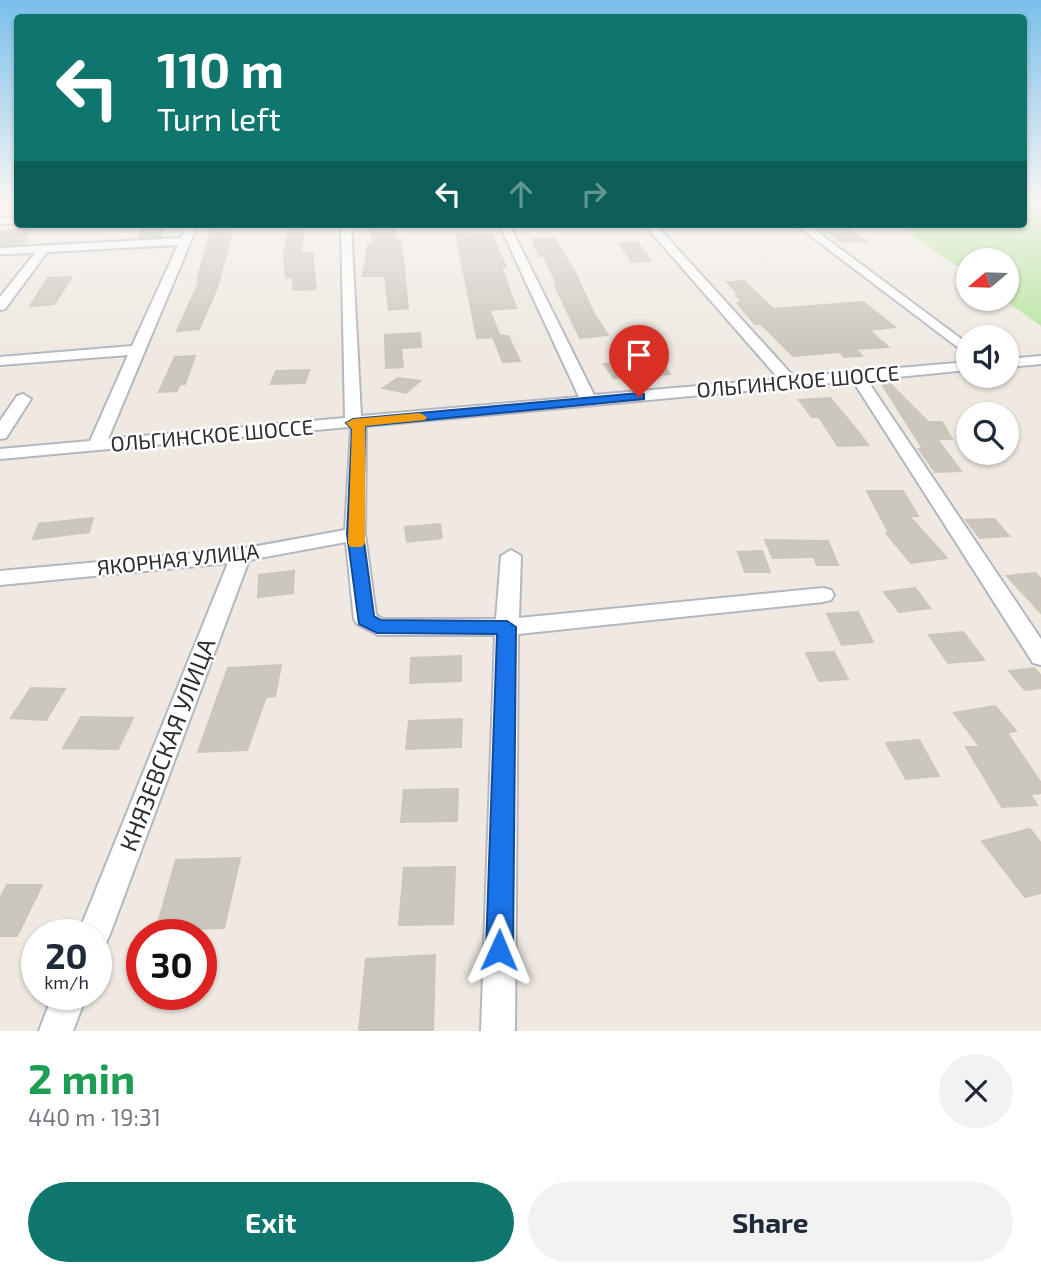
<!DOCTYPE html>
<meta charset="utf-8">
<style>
body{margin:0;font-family:"Exo 2",sans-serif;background:#f2f2f3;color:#1f2937;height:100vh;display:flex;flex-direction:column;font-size:26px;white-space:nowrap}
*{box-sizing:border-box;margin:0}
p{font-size:23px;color:#747a83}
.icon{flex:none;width:38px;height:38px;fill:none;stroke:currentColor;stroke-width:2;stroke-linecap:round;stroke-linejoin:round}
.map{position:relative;height:1031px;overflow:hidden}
.details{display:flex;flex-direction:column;background:#fff;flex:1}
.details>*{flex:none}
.top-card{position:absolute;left:14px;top:14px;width:1013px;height:214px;border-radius:7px;box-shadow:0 2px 5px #0004;background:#0f766e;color:#fff;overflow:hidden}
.needle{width:46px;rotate:251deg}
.tools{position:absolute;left:956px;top:248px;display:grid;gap:14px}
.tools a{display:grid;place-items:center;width:63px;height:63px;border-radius:50%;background:#fff;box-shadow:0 2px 5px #0004;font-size:35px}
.speed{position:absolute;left:21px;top:919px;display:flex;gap:14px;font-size:35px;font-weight:700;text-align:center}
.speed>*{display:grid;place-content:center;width:91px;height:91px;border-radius:50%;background:#fff;box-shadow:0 2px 5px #0004;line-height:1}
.speed small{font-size:18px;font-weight:400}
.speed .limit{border:10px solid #d22;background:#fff;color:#111}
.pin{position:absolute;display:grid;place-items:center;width:60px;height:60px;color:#fff;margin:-72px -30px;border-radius:50% 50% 50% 0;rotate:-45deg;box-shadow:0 0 7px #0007}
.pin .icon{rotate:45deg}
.me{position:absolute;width:77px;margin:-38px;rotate:1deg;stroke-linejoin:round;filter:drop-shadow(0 0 5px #0008)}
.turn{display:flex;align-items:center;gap:24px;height:147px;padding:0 28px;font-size:32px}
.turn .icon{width:91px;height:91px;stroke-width:2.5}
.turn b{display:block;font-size:49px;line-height:60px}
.lanes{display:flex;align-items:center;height:66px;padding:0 28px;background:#0003;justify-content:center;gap:35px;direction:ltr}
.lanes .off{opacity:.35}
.round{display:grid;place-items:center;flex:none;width:74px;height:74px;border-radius:37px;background:#f2f2f3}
.headline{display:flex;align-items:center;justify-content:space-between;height:119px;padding:0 28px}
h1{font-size:42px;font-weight:700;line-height:52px;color:#1e9e55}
.action{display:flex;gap:14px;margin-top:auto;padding:14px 28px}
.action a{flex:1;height:80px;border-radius:42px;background:#0f766e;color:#fff;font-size:28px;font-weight:700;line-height:80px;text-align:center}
.action a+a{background:#f2f2f3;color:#1f2937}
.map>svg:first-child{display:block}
.green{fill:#b6e59e}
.building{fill:#cbc7bf;stroke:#cbc5ba;stroke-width:2}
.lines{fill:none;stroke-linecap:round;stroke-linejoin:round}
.minor-casing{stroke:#b4b7c1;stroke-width:4}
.minor{fill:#fff;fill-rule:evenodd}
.route{fill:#1a73e8;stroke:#114b97;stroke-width:2}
.slow{fill:#f59e0b}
.labels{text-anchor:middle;stroke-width:5;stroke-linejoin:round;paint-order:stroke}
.street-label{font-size:21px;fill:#2e2e2e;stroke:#fff}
.near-street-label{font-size:24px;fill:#2e2e2e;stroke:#fff}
</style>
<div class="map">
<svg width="1041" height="1031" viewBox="0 0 1041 1031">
<rect width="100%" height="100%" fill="#efe9e1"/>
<path class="green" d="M1024,202H1041V326L1003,299H1006V261H968V274L897,224H1024Z"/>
<path class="building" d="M166,224L160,237L139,238L143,225Z
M213,224H234L217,288L199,329L177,331L200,280H197Z
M817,224H842L866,241L841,242Z
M305,227L300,254L312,253L316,289L293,290V277L286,278L284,253L289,228Z
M393,227L396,240H401L408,308L389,310L385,276H363L368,245L373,244L371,229Z
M31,229L23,244L0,245V231Z
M456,233L492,236L506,267H501L516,308L489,310L500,336H508L520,361L503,362L493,337L477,338Z
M554,238L574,271L594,314L608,335L580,338L555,286H558L544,256H539L532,239Z
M637,242L651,261L632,262L619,243Z
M72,277L54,304L30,306L48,278Z
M744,281L773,309L863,302L895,327L869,330L888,347L855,349L862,356L844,357L840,352L793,356L761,324H755L737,303L742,302L736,295H739L727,282Z
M420,333L421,347L401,348L403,367L386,368L385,335Z
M195,356L185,384H180L177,391L159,392L175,357Z
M660,359L670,374L614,378L604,364Z
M309,370L305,383L271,384L276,371Z
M398,378L420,381L406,393L383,388Z
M887,381L928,422H942L952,439H937L961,471L935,472L919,449H923L882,384Z
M830,398L857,430L868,445L838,446L819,417H812L799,400Z
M867,491H903L918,516H909L947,558L911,563L886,533H889Z
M93,518L89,532L33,539L39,524Z
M994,519L1009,536L980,538L966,520Z
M440,524L442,538L407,542L405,527Z
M765,540L828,541L838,565H817L814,557L773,558Z
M762,551L770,572H745L738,552Z
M294,571L293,593L258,597L259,575Z
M1035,573L1041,579V613L1007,576Z
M915,588L930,608L899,612L884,592Z
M858,612L873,642L842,645L827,614Z
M963,632L984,660L948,663L929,635Z
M834,652L848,679L819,681L806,653Z
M461,656V681L410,683L411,658Z
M281,665L275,696L266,697L247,750L198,752L228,668Z
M1034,668L1041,676V688L1025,690L1009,671Z
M31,688L65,689L46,720L11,718Z
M995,706L1016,731L1007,733L1041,783V793L1030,794L1037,805L1002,807L966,747H980L954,713Z
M81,717L133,718L118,749L63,748Z
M462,719L461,747L406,749L409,721Z
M919,740L939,776L906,779L886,743Z
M458,789L457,821L401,822L404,790Z
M1030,829L1041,843V893L1025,897L982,841Z
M240,858L224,928L156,930L176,860Z
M455,867L453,924L399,925L404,868Z
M7,885H42L17,936H0V899Z
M435,955L433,1031H359L366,959Z"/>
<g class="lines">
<defs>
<path id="minor" d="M18,217V223L0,224V218Z
M188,224H198L108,439L345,418L341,224H351L361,416L579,397L499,224H509L594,395L779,379L644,224H655L794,377L968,362V370L867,380L1041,639V665L1033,663L853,381L366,426L365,534L376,615L382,619H496L501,556L511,550L521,556L519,618L823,588L831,590L834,595L831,600L823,602L518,634L515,1031H481L495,635H378L357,624L354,619L346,542L249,560L110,934L105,945L96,948V934H78L228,563L0,585V571L241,549L345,530L351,429L348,427L0,459V449L90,441L128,355L0,365V357L132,346L178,245L47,252L5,309L0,310V297L35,253L0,254V248L181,238Z
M795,224H807L968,344V355Z
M1041,356V364L1006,367V359Z
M23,394L31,399L6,438L0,439V421L17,396Z
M53,994H87L73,1031H39Z"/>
</defs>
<use href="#minor" class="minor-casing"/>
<use href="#minor" class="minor"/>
</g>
<linearGradient id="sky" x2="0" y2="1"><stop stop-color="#7abfeb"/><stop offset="0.58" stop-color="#f8f5f2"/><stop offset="1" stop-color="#f8f5f2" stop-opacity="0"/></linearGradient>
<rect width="1041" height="346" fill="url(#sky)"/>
<path class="route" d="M639,393L644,394V399L365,426L363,534L374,616L381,620L507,621L516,627L513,950L509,959L499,963L490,959L486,950L497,634L377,633L359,624L347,534L352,429L346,423L353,419Z"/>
<path class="slow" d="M420,413L427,417L425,420L365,426V543L362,547H350L348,543L352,429L346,423L353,419Z"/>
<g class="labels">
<g class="street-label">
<text transform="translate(798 382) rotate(-5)" y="7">ОЛЬГИНСКОЕ ШОССЕ</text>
<text transform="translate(212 436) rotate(-5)" y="7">ОЛЬГИНСКОЕ ШОССЕ</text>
<text transform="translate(178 560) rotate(-6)" y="7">ЯКОРНАЯ УЛИЦА</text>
</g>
<g class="near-street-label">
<text transform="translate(168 745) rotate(-69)" y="8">КНЯЗЕВСКАЯ УЛИЦА</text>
</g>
</g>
</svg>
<div class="tools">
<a><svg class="needle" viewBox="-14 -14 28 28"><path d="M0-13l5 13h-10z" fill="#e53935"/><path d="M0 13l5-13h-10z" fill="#747a83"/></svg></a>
<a><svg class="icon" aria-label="sound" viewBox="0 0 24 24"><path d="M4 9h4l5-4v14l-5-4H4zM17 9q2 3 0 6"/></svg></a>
<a><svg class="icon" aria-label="search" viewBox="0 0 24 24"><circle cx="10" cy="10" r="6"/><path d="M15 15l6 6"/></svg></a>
</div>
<div class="speed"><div>20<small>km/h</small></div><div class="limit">30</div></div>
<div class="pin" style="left:639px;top:397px;background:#d93025"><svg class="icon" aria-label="arrive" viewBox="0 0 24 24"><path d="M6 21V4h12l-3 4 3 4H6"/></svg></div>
<svg class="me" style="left:499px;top:950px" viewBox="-20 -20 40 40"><path d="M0-17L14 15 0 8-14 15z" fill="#1a73e8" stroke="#fff" stroke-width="4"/></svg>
<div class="top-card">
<div class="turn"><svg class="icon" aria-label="left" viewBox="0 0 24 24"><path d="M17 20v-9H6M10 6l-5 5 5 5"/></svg><div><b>110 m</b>Turn left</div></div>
<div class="lanes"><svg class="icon" aria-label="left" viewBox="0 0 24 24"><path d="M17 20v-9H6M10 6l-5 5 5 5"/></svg><svg class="icon off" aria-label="ahead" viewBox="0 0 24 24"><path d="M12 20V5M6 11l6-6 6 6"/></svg><svg class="icon off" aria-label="right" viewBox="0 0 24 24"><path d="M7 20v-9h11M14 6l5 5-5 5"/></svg></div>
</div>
</div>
<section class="details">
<div class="headline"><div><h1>2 min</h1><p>440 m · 19:31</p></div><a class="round"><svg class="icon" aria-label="close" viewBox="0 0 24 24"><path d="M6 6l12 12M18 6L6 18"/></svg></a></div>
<div class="action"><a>Exit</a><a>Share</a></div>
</section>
